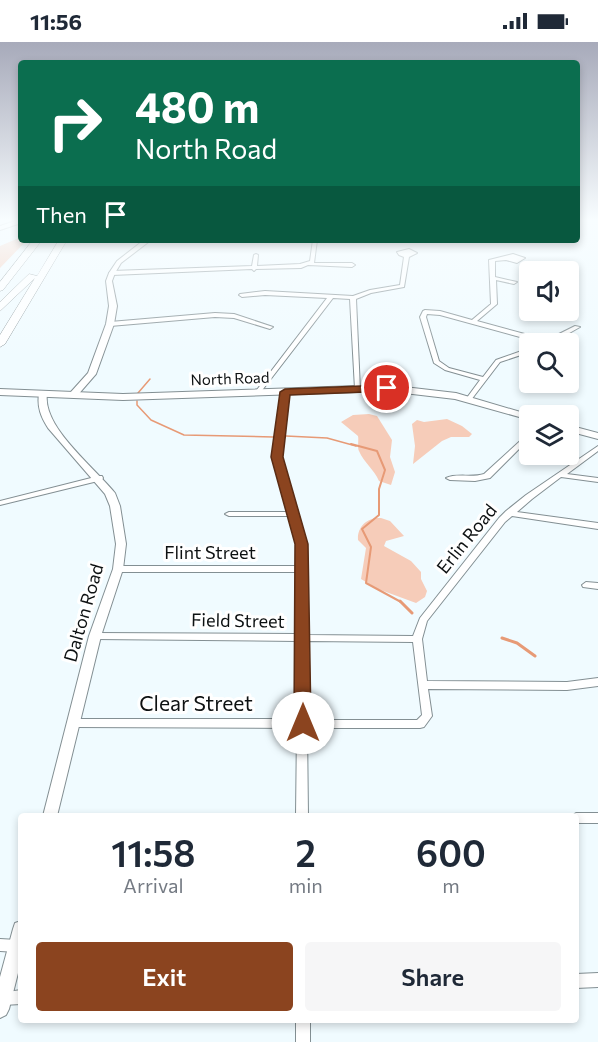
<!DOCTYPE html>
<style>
body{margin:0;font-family:Commissioner,sans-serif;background:#f6f6f7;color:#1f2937;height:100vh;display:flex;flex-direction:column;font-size:22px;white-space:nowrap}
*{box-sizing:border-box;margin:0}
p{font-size:20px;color:#747a83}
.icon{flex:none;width:33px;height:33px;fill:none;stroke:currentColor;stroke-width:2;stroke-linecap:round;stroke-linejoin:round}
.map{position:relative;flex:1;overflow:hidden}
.sheet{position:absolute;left:18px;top:771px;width:561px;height:210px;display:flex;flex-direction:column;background:#fff;border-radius:6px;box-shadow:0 3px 9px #0003}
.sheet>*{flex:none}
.guide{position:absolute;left:18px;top:18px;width:562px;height:183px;border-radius:6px;box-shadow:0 3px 9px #0003;background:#0b6e4f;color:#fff;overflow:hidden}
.tools{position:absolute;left:519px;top:219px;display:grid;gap:12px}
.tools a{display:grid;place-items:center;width:60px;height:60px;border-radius:6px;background:#fff;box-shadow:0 3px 9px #0003;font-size:30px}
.pin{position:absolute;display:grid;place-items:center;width:51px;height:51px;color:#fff;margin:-26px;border:3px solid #fff;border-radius:50%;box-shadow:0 2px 6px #0007}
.me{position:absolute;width:66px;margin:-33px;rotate:0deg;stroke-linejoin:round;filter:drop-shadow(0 0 4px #0008)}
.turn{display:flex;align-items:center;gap:21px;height:126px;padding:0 18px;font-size:27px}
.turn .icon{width:78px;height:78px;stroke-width:2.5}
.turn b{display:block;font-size:42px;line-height:51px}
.then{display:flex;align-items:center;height:57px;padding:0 18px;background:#0003;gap:12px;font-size:22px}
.eta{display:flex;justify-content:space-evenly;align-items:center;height:102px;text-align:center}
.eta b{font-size:36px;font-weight:600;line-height:42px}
.action{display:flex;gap:12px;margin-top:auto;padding:12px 18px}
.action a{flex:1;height:69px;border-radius:6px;background:#8b441f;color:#fff;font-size:24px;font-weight:600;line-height:69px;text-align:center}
.action a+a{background:#f6f6f7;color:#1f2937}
.status{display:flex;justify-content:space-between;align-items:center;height:42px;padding:0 30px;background:#fff;direction:ltr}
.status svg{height:16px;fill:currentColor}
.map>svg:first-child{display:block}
.green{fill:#f6ccb9}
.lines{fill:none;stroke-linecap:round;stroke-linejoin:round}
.stream-far2{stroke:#e79a76;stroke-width:1.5}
.stream-far1{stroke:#e79a76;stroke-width:2}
.stream{stroke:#e79a76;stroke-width:3}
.minor-casing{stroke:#838f93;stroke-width:2}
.tertiary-casing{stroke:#838f93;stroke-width:2}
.secondary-casing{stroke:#838f93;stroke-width:2}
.motorway-casing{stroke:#838f93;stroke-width:1}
.minor{fill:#fff;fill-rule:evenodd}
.tertiary{fill:#fff;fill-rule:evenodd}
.secondary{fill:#fff;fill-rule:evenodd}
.motorway{fill:#fff;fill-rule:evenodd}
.route{fill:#8b441f;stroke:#5a2c14;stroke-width:1.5}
.labels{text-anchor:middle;stroke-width:6;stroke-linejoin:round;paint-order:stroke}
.far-street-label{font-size:15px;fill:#0d1112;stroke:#fff}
.street-label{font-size:18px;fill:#0d1112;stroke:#fff}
.near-street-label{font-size:21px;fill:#0d1112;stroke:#fff}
</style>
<div class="status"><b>11:56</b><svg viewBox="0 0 49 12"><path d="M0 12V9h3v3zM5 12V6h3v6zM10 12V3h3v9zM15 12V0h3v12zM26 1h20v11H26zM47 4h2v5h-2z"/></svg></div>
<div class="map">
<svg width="598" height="1000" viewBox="0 0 598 1000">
<rect width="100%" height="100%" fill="#f0fbff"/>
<path class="green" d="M21,195V198H27L0,226V204Z
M369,372L377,374L392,398L390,415L395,430L391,443L379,439C374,427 364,421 359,409C357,405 359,398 358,394L341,380L353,373Z
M447,377L462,384L472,392L469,395H451L442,399L413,422L415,404L412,382L417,378L424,380Z
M381,476L390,479L404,494L386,499L384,504L411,519L421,530V537L427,549L425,555L416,561L378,547L361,537L366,506L358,498C357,484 368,475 381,476Z"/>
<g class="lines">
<path class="stream-far2" d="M138,351L150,337
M137,359V363L151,378L184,393L273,395
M286,394L327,396L356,404"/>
<path class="stream-far1" d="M351,402L377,409L385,428L379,447V473L362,487L371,505L366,541L401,560"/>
<path class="stream" d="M400,559L412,571
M502,596L517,601L535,614"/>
<defs>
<path id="minor" d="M313,198H317L314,221H352L355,223L352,225L308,223L301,226L256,227L254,229L252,227L112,233L109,231L112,229L252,224L254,213L256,212L258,213L257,224L300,222L310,219Z
M409,207L417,211L409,215L404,245L371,251L356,257L360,348L358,349L355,347L350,257L333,256L260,351H256V349L327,256L265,253L242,255L239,253L240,252L265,249L353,254L370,248L400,243L404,215L399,213L397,210Z
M513,212L525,216L517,221L506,218L495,219V235L517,240L514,242L496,238L497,262L477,279L547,298L575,284L580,285L550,302H541L542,301L440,273L427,272L426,275L439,319L449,326L483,335L496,318L530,306V310L500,320L471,358H467L466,357L480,338L445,328L434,321L420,275L423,269L425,268L440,269L472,278L491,262L489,218Z
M215,271L234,272L273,285L270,287L234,276L215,275L110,284L107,282L110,280Z
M285,348L288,350L281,415L306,502L307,593L413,594L420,576L499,476L506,469L526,453L598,404V409L567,432L598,436V440L561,435L532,457L517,470L598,481V487L512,474L505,480L427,579L422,597L427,639L567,640L598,636V644L567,648L428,647L432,674L424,685L420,686H307L308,774H296L297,686L74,685L70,684L69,681L70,678L74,677H297V599L95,597L92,596L90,594L92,592L95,591L297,592L298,530H118L114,527L118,524H298V502L290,474H229L225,472L229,470H289L273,415L282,350ZM307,599L413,600L422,673L417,678H307Z
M530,390V396L490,436L475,439L450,438L446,436C456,431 472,436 484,432Z
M99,434H102L103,436L102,438L0,463V459Z
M586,540L598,541V547L583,545L582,543Z
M576,771H598V781H576V774H571Z
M0,897L17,898L21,899V909L17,910L0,909Z
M598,931V945L576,946V932Z
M21,948V962L3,963L0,961V951Z
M296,978H310V1000H296Z"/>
<path id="tertiary" d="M144,198H151L121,221L115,231L112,239L117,264L114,282L96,332L76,355H70V351L88,331L106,282L109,264L106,239L109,231L117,219Z
M43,349L47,352C42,385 95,426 115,451L120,464L126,502L123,527L101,594L57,774H43L89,594L113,527L116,502L110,464L105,452L48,386C41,375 37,365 39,352Z
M21,879V919L9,967L6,973L0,976V935L13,887L15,881Z"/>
<path id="secondary" d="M21,177V181L0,188V184Z
M387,343L456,351L534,374H530V378L455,357L387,349L123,358L0,353V347L123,352Z
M568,383L598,391V397L568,389Z"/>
<path id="motorway" d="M33,198H42L3,248L0,249V240Z
M59,198H67L5,302L0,305V293L35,236L0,269V260L29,232L37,234Z"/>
</defs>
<use href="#minor" class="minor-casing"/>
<use href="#tertiary" class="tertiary-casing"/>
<use href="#secondary" class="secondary-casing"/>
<use href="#motorway" class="motorway-casing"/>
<use href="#minor" class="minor"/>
<use href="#tertiary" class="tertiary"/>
<use href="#secondary" class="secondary"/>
<use href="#motorway" class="motorway"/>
</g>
<linearGradient id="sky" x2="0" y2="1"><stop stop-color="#a7aaba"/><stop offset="0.56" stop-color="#f8fdff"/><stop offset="1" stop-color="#f8fdff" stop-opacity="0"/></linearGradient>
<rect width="598" height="317" fill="url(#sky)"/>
<path class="route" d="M387,343L391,344V349L290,353L283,415L308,502L311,681L309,686L303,688L297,686L294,681L295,502L271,415L280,350L285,347Z"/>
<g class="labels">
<g class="far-street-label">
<text transform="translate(230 337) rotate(-2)" y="5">North Road</text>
</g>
<g class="street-label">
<text transform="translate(467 497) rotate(-51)" y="6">Erlin Road</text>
<text x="210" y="517">Flint Street</text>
<text transform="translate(84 571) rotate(-74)" y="6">Dalton Road</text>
<text transform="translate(238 579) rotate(1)" y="6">Field Street</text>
</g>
<g class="near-street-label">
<text x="196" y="669">Clear Street</text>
</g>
</g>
</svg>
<div class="tools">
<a><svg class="icon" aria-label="sound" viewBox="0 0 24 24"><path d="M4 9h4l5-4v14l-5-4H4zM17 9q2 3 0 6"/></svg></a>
<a><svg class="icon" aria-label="search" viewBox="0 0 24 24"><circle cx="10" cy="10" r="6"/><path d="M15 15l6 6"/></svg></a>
<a><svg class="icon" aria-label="layers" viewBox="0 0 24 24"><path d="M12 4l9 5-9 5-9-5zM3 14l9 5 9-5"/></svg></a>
</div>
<div class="pin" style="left:387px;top:346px;background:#d93025"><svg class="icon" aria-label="arrive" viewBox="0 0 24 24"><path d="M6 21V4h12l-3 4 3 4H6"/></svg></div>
<svg class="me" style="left:303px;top:681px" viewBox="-20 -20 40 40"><circle r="19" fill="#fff"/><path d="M0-13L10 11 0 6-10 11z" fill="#8b441f"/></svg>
<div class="guide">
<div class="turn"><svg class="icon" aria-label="right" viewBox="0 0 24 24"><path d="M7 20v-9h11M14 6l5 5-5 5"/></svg><div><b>480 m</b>North Road</div></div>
<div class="then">Then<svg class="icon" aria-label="arrive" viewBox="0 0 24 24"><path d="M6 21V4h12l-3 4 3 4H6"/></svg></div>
</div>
<section class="sheet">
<div class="eta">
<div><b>11:58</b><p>Arrival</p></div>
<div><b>2</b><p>min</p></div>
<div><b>600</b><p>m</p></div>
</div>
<div class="action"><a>Exit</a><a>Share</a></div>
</section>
</div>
